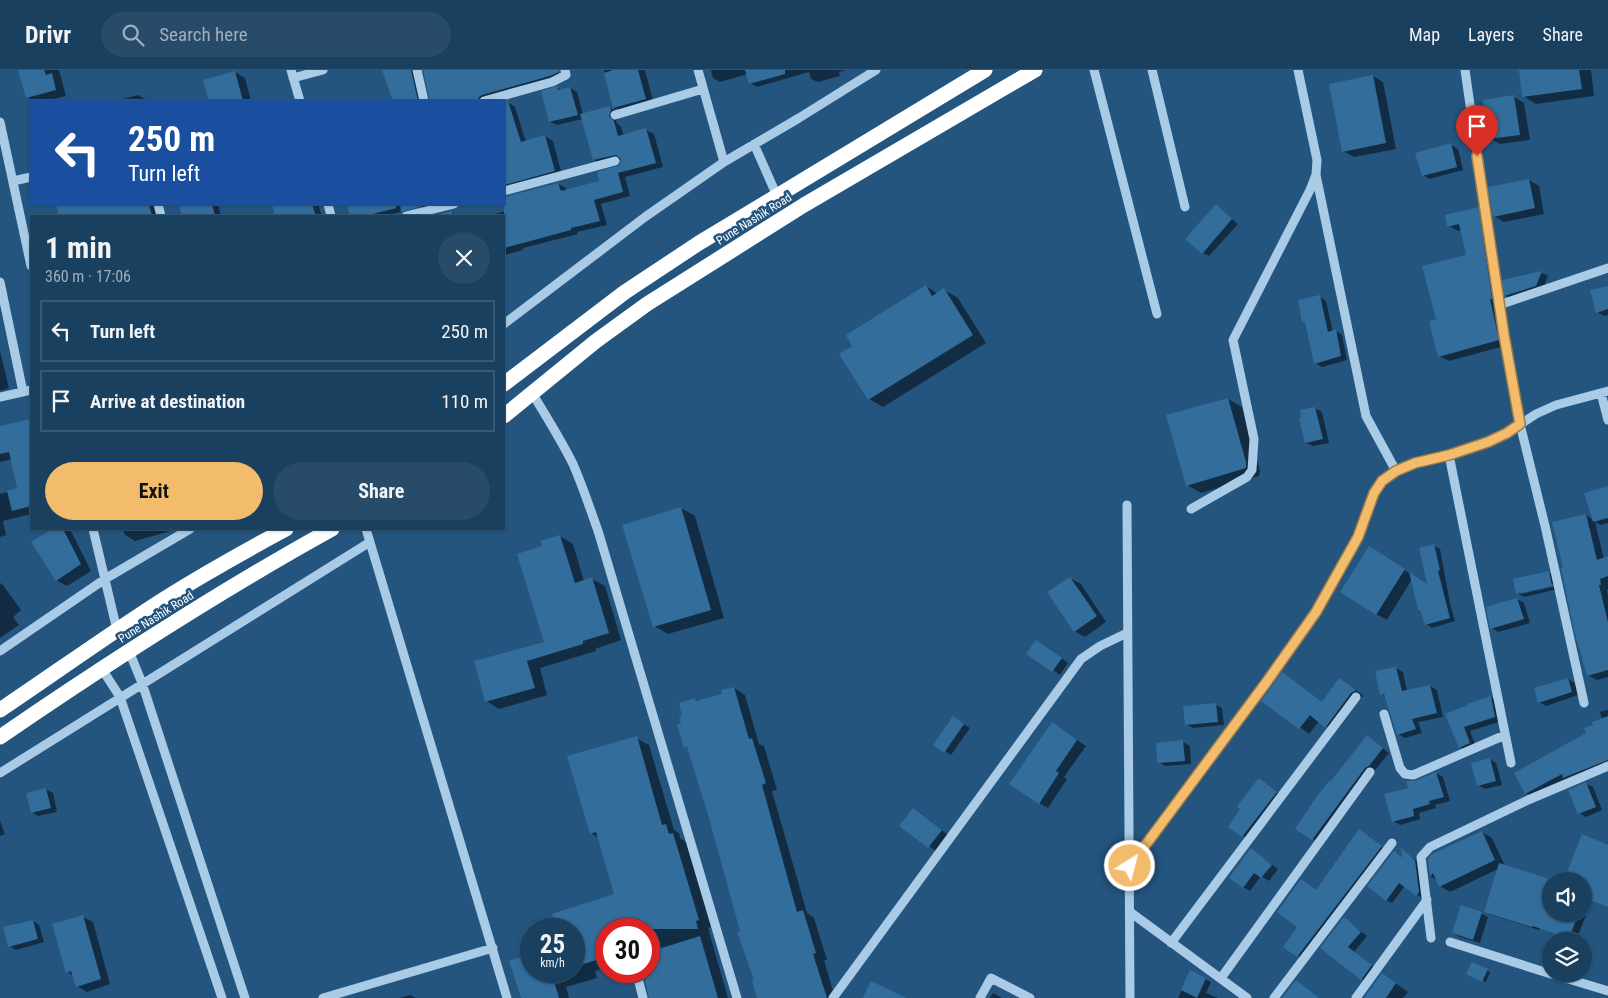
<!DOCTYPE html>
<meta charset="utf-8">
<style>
body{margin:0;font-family:"Roboto Condensed",sans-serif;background:#274b68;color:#f1f3f6;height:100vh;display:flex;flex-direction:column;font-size:19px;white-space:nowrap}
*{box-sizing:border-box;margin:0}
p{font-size:16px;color:#9fafbd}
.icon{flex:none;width:28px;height:28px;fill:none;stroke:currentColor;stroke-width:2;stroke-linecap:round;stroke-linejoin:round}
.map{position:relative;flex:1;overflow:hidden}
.drawer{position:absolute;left:30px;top:145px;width:475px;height:315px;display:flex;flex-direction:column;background:#1a405f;border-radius:0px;box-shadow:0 1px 4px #0004,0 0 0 1px #385974}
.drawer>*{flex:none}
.guide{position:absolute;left:30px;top:30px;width:475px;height:105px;border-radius:0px;box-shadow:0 1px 4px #0004,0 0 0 1px #385974;background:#1a4fa0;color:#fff;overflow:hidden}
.buttons{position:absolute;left:1542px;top:802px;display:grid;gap:10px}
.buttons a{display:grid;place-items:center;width:50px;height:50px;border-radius:50%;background:#1a405f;box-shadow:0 1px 4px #0004,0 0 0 1px #385974;font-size:25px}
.speed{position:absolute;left:520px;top:848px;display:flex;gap:10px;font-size:25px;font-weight:700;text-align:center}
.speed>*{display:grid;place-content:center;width:65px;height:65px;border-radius:50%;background:#1a405f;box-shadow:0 1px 4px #0004,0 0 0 1px #385974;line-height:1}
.speed small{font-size:12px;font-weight:400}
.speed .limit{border:8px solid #d22;background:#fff;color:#111}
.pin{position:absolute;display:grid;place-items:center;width:42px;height:42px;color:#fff;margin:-51px -21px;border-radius:50% 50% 50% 0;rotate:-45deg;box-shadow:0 0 5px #0007}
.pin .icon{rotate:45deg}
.me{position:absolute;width:55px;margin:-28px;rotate:36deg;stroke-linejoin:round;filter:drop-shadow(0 0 4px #0008)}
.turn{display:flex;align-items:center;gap:18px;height:105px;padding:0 15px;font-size:22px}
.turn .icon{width:65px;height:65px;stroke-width:2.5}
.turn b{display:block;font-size:35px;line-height:42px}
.round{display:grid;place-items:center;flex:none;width:52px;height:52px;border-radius:26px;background:#274b68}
.overview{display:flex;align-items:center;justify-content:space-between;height:85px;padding:0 15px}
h1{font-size:30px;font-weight:700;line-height:38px}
.button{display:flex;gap:10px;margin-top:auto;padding:10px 15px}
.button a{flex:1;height:58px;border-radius:30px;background:#f2bc6c;color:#111;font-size:20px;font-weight:700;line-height:58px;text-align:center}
.button a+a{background:#274b68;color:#f1f3f6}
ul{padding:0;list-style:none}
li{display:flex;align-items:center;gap:15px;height:62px;margin:0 10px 8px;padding:0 5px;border:2px solid #385974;border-radius:0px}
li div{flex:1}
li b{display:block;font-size:19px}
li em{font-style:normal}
header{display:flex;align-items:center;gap:30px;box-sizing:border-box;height:70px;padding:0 25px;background:#1a405f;border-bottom:1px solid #385974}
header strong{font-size:24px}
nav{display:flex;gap:28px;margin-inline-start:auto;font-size:18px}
.search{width:350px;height:45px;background:#274b68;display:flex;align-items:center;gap:12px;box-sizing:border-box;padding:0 18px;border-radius:28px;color:#9fafbd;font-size:19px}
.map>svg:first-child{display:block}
.shadow{fill:#0007}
.building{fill:#336d9c}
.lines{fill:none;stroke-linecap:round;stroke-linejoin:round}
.minor{stroke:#a9cbe6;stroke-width:9}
.highway{stroke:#fff;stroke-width:15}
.route-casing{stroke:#9d7a46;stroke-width:12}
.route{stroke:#f2bc6c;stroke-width:9}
.labels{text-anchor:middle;stroke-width:5;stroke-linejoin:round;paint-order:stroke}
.street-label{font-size:12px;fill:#fff;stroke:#23557f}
</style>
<header>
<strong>Drivr</strong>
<div class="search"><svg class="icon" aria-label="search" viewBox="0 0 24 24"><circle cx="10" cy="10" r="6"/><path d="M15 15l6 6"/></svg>Search here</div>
<nav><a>Map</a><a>Layers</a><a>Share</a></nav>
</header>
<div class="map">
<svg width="1608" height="928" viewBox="0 0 1608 928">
<rect width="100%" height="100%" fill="#23557f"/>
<path class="shadow" d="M19,0H59L66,26L45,31H33L27,27Z
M383,0H420L424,31H383L393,29Z
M425,0H558L561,8L487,31H431Z
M604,0H645L654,34L623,42L616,38L618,45L616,52L621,57L624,66L646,60L654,64L663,97L625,107L630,126L601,134L607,155L577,162L578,164L523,178V180L504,185V146H487L510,140L558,114L566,118V121L601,112L621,96L622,89L602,94L594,90L583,49L557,55L550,52L557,18L562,20L570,18L577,22L583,45L609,37L615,41Z
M711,0H844V1L839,2L840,6L818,12L811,9L809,2L757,17L750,13L748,4L720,12L713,8Z
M1520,0H1591L1594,26L1536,34L1523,26Z
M235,2L245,8L251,31H210L205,10Z
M1373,6L1383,12L1396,79L1354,87L1343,81Z
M138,25L145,29L146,31H115Z
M1514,27L1524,33L1530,70L1500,74L1489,68Z
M508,32L515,37L526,72L545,66L553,71L562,105L504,117V33Z
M1451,75L1458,79L1463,100L1429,109L1423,105Z
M1529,110L1539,116L1544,144L1504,152L1494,146Z
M57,134H154L158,146H60Z
M181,134H218L221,146H184Z
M273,134H318L322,146H276Z
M348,134H453L428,140L421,136L386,146H351Z
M1216,136L1238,154L1209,186L1203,183Z
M1478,139L1488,144L1508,275L1449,291L1439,286L1468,185L1462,160L1458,161L1449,156Z
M452,142L458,146H438Z
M1542,203L1548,206L1543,219L1512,229L1505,225L1503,211Z
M926,216L938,224L944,220L958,228L986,273L883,337L869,329L841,284L854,276Z
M1608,217V245L1604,246L1597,242Z
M1320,227L1326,231L1333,262L1336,261L1342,265L1347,290L1322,297L1315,293L1307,253L1304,252Z
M0,281L9,318L0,321Z
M1228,329L1242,337L1260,401L1259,406L1201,423L1187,415Z
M1315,338L1322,342L1329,373L1313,376L1306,373Z
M31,350V444L3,451L6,465L0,467V424L19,419L12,389L0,392V358Z
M1608,417V453L1601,455L1595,452L1604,489L1608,488V520H1607L1608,525V607L1597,610L1588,605L1586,445L1594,450Z
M681,438L695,446L724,548L668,564L654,556Z
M54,459H67L71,461L91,501L67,516L56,510L33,472Z
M123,459H173L174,460L135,471L125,465Z
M560,466L573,474L584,511L592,509L605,516L621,570L595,579L596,581L540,598L547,625L499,639L486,631L545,572L543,477Z
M1434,476L1440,479L1450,533L1455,551L1432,558L1426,554L1412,509L1387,550L1376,544L1380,484L1429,516Z
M1548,502L1555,506L1557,513L1521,521V524L1557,516L1558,519L1524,527L1517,523Z
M1070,508L1081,514L1106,552L1085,567L1074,561Z
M0,513L3,515L21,540L13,547L19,555L0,568Z
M1517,529L1524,533L1530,553L1498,562L1492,558Z
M1043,575L1068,593L1060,605L1028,583Z
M1396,598L1403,602L1407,621L1430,616L1437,620L1443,647L1418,652L1422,663L1405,668L1398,664L1387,628L1382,624Z
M1283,604L1323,633L1349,615L1364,626L1360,628L1335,662L1319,651L1309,664L1263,630Z
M1568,609L1575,613L1578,625L1546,636L1539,632Z
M734,618L745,625L759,674L764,676L777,720L772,721L807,843L814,848L827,890H824L835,928H758L756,911L711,747L689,679L685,677L682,654L684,647L695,629L699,632L723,625Z
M1491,627L1498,631L1502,651L1470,661L1476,677L1467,681L1460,677L1447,644Z
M1216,635L1222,638L1224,655L1193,658L1186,654Z
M1608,640V697L1535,728L1526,723L1602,649L1600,642Z
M960,652L970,658L951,685L945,681Z
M1053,654L1086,676L1064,707L1067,709L1048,738L1039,733Z
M636,668L649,675L674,760L679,763L680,768L686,772L711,857L708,858L728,928H650L649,859H606V898L595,901L597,908L566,917L569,928H521L511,891L531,885V901H574V859L616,825L599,768L591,763Z
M1374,671L1389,683L1376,699L1372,702L1319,773L1297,758Z
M1183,672L1190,676L1191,694L1165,696L1159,692Z
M1490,689L1496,693L1502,715L1485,719L1478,715Z
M1436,703L1443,707L1450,731L1435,735L1436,738L1419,743L1420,749L1400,755L1393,751L1409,718L1416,712Z
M1265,713L1282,726L1248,769L1243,766Z
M1586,714L1593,717L1602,740L1586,747L1579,743Z
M46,719L53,723L57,742L38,746L32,742Z
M920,743L948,765L936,781L901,756Z
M0,751L5,764L0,766Z
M1482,762L1492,768L1505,796L1553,811H1551V844H1583L1586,845L1576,871L1540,858L1539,860L1492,845L1485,841L1498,799L1450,822L1440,816L1437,810L1431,807L1429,789Z
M1366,764L1387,781L1304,890L1285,877L1299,856L1317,821Z
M1608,777V837L1584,828V811H1575L1567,807Z
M1251,780L1278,799L1269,811L1261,806L1250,821L1243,817Z
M1405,782L1421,794L1422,828L1405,816L1392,833L1386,830L1405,790Z
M1462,837L1482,844L1488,847L1480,873L1460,867L1453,863Z
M83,847L93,852L110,914L87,922L77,916L74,906L67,902Z
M1344,849L1367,866L1354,882L1378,900L1368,913L1321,878Z
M33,851L39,855L44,872L16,880L9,876Z
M1473,894L1490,902L1486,912L1471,906Z
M1190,902L1211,912L1206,923L1218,928H1178Z
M1394,912L1408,922L1403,928H1365Z
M993,923L1002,928H990Z
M410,925L416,928H399Z"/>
<path class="building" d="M18,0H44L46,5L52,3L56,20L26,28Z
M382,0H411L418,31H393Z
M423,0H559V2L550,6L482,25L479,27L478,31H430Z
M613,0H638L646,29L613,38L604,3Z
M745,0H785V4L749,14Z
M1519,0H1579L1582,19L1522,27Z
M235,1L243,31H209L203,10Z
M1373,5L1386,73L1342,82L1329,14Z
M557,16L558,20L570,17L578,45L549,52L541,21Z
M1514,25L1520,65L1488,69L1483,30Z
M508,31L521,72L545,65L555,101L504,115V32Z
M610,36L611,40L609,46L614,51L618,66L646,58L656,93L618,103L623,122L594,130L600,151L571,158V160L504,178V127L558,113L561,121L599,111L597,102L620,95L621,89L616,85L593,90L580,44Z
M1451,73L1457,97L1422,106L1415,83Z
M1529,109L1535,138L1493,147L1488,117Z
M56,134H149L152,146H59Z
M179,134H212L215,146H182Z
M272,134H312L316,146H275Z
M347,134H395L396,138L365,146H350Z
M400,134H429L401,142Z
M1216,134L1232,149L1202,184L1185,169Z
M1479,137L1492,229H1490L1499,270L1438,287L1429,251L1436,249L1422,196L1466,185L1459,154L1447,157L1445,145Z
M452,141L453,146H431Z
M1542,201L1536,216L1504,226L1502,210Z
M926,215L932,226L944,218L973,265L868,330L839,284L852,276L846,265Z
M1608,216V239L1596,243L1590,220Z
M1320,225L1328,262L1336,259L1341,286L1314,294L1305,252H1302L1298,230Z
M1228,328L1246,392V398L1186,416L1166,345Z
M1315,337L1323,369L1305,373L1299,349L1301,347L1300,340Z
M31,349V436L12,441L7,421L17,418L9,382L0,384V356Z
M1608,416V448L1593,452L1584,423Z
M681,437L711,540L653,557L622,455Z
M1586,444L1597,490L1608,486V506L1600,509L1601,515H1599L1608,552V600L1587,606L1574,560L1561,498L1563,497L1552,452Z
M52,459H63L81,494L56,511L31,472Z
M560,465L575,513L592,507L609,563L583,571V574L527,591L535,618L485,632L474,591L544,572L517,484L542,476L540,471Z
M1434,474L1440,500L1438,501L1450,548L1425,555L1420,540H1418L1409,502L1427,514L1419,478Z
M1369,476L1405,499L1376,545L1340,522Z
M1549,501L1552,516L1516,524L1513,509Z
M1070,507L1097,546L1074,562L1047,522Z
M1517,528L1524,549L1490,559L1486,537Z
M1036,570L1062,588L1052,602L1026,584Z
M1396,597L1402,621L1430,615L1437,643L1412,649L1416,659L1397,665L1384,624L1380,625L1375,601Z
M1282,602L1322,632L1339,608L1356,620L1351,623L1325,658L1310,645L1299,659L1261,631Z
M1568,608L1572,622L1538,633L1534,618Z
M734,617L749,669L752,668L766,713L762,715L797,842L803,840L816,883L813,884L827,928H757L752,911L754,910L737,862L740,861L709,748L687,677L684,678L677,655L681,653L679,647L682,646L679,633L695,628L696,631L722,624L721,620Z
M1491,626L1495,647L1464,657L1470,673L1459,678L1445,644L1468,635L1467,634Z
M1216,633L1218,652L1185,655L1183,636Z
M953,646L964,654L944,683L933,675Z
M1608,646V690L1563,708L1562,704L1525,724L1514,703L1586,663L1584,658L1593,655L1592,652Z
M1052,652L1077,670L1056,701L1059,703L1039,734L1009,714Z
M1367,665L1383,678L1369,696L1365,698L1312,770L1295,759L1317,726L1330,710L1331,711Z
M637,666L662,755L666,754L669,764L673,763L699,850L696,851L698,859H606V887L574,897V859H557L552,844L614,824L596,762L590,764L567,686Z
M1183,670L1185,691L1157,693L1156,673Z
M1490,688L1496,711L1477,716L1471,693Z
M1436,702L1444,727L1429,731L1430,734L1413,739L1414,746L1392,752L1384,724L1408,718L1406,711H1415Z
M1259,708L1277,722L1242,767L1228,757L1240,739L1237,736Z
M1586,712L1596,737L1578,744L1568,720Z
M46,718L51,738L31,743L26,723Z
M913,738L942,760L928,778L899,756Z
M1359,759L1382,776L1297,887L1283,877L1297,857L1277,842L1301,809L1316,820Z
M1482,761L1495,790L1439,817L1433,803L1430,807L1428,789L1432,784Z
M1582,764L1608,775V837L1584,828V811H1574L1565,807Z
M1400,777L1415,790L1419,822L1416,826L1399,813L1386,831L1367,816L1394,781L1403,788Z
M1251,778L1272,795L1261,808L1254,803L1243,818L1229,808Z
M1499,793L1553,810L1545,830L1551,832V844H1578L1569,869L1533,856L1532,857L1484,842Z
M1461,835L1482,842L1473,870L1452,863Z
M83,845L101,909L76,917L71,901L66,903L52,854Z
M1344,847L1361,862L1348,877L1372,895L1361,910L1320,878Z
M33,850L38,869L8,877L3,857Z
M700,866L718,928H649L643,901H649V882Z
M531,884V901H551L559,928H521L509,891Z
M1472,892L1488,899L1482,912L1466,904Z
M1190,900L1206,908L1197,928L1181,920Z
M1382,903L1396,913L1386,928H1364Z
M1296,910L1319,928H1282Z
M871,911L906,928H863Z"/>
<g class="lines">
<path class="minor" d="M291,0L300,31
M417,0L424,31
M698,0L724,92
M1094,0L1157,244
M1152,0L1185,137
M1465,0L1499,235L1520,354L1546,460L1584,633
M293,8L323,0
M484,31L552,12L566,5L565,0
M615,45L703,19
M0,52L31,196
M754,74L777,126
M1316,105L1366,346L1396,401
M13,111L31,107
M504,121L615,91
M158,134L161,146
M328,134L331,146
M406,146L454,134
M0,212L23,322
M1499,235L1608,198
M504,254L645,147L724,92L799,48L876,0
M532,323C546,346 561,370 573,394C583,417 591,441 599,464L737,928
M1601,323L1608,350
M0,327L31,320
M1449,385L1511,693
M1127,435L1130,928
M1191,439L1247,407L1252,400L1254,369L1233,270L1310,120L1316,105L1317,90L1298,0
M93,459L117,560
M366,459L507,928
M0,581L105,509L190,459
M129,581L142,613L245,928
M102,599L120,627L222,928
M1384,644L1400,698L1405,704L1413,705L1505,665
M0,703L370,472
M1130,796L1267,611L1316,542L1359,467L1374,423L1382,411L1396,401L1415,393L1449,385L1488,372L1507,363L1536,344L1556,335L1608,321
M1130,842L1247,928
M1431,868L1421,787L1430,777L1528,730L1608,696
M1450,872L1551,904
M1171,873L1356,627
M636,901L643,928
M1552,904L1608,921
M1221,908L1370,702
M323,928L493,878
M833,928L1081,589L1100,576L1127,563
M980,928L991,908L1030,928
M1274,928L1392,773
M1356,928L1427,830"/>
<path class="highway" d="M504,314L625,222L699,173L985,0
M504,346L596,271L647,234L804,135L1035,0
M0,640C55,603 108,565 164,529C204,504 245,481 286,459
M0,667C108,593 218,522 332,459"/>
</g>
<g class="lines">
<defs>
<path id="route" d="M1130,796L1268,610L1316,542L1358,467L1374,423L1382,411L1396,401L1415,393L1449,385L1488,372L1507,363L1520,354L1504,265L1477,86"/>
</defs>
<use href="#route" class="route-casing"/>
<use href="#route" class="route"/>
</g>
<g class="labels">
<g class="street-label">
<text transform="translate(754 149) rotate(-32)" y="4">Pune Nashik Road</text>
<text transform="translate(156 547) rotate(-32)" y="4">Pune Nashik Road</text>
</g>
</g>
</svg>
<div class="buttons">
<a><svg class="icon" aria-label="sound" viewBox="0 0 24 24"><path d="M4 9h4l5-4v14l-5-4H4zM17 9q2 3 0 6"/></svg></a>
<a><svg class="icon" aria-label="layers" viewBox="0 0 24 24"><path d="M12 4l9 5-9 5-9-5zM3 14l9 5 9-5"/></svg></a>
</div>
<div class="speed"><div>25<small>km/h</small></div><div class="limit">30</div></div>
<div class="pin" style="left:1477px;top:86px;background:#d93025"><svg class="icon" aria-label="arrive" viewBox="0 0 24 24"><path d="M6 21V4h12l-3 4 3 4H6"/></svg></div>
<svg class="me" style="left:1130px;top:796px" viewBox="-20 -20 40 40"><circle r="17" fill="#f2bc6c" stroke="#fff" stroke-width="3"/><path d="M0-11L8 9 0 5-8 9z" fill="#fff"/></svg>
<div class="guide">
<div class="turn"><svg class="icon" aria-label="left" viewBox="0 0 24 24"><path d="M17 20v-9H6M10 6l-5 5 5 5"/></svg><div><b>250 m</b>Turn left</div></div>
</div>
<section class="drawer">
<div class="overview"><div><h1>1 min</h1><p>360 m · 17:06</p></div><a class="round"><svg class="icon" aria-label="close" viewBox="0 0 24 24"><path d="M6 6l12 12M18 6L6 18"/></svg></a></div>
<ul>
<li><svg class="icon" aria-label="left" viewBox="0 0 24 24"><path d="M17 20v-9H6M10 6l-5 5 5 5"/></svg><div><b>Turn left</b></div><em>250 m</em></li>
<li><svg class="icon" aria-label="arrive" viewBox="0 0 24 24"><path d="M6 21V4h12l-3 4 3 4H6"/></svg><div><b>Arrive at destination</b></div><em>110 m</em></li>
</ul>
<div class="button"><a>Exit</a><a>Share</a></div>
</section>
</div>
